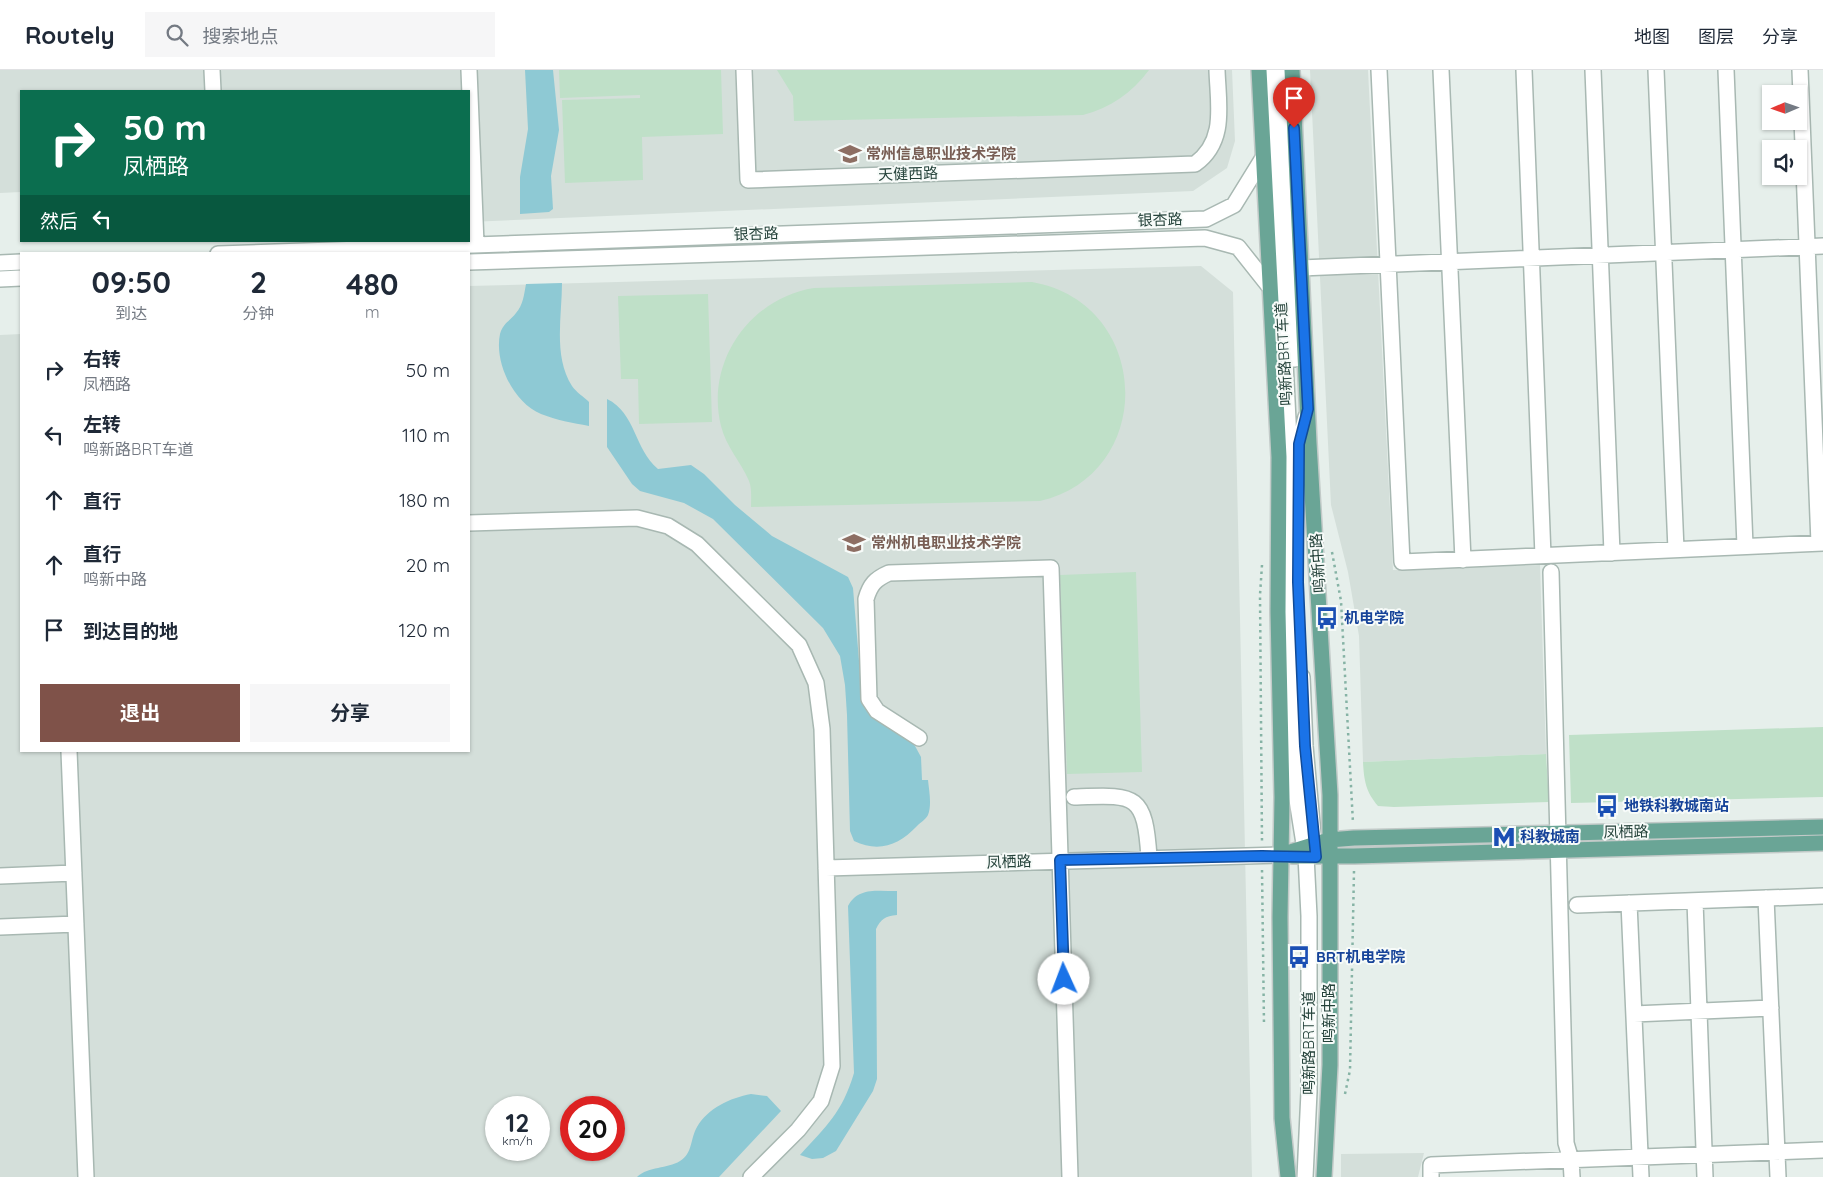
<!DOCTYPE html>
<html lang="zh">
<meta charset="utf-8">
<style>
body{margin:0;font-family:Quicksand,"Noto Sans SC",sans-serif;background:#f6f6f7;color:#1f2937;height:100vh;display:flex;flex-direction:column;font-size:19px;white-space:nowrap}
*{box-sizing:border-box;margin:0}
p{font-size:16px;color:#747a83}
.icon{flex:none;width:28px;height:28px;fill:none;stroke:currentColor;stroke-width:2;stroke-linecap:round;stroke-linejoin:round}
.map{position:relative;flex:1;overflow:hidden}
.sheet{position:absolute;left:20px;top:182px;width:450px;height:500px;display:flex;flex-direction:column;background:#fff;border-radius:0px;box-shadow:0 1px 4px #0004}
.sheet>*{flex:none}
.guide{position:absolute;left:20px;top:20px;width:450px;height:152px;border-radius:0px;box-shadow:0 1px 4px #0004;background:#0b6e4f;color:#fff;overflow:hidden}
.needle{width:32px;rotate:268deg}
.buttons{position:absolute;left:1762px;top:15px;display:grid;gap:10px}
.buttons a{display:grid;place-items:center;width:45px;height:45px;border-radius:0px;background:#fff;box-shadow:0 1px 4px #0004;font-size:25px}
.speed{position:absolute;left:485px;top:1026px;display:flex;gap:10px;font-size:25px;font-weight:700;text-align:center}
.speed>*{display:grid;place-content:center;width:65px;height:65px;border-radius:50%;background:#fff;box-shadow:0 1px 4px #0004;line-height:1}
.speed small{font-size:12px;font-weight:400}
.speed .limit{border:8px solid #d22;background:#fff;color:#111}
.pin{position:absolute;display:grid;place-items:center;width:42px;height:42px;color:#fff;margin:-51px -21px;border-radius:50% 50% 50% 0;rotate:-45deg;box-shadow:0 0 5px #0007}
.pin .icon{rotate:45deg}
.me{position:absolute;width:55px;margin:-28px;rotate:358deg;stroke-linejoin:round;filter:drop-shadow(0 0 4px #0008)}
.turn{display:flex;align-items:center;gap:18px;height:105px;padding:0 20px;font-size:22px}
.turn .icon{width:65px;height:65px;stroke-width:2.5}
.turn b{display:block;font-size:35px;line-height:42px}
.then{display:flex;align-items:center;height:48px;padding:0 20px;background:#0003;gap:10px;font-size:19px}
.eta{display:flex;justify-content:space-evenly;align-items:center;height:85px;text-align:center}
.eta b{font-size:30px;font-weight:700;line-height:35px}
.cta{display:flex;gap:10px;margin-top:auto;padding:10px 20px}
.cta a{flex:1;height:58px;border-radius:0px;background:#7f5249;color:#fff;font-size:20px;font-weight:700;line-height:58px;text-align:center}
.cta a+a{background:#f6f6f7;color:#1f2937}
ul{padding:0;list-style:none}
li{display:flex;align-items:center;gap:15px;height:65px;padding:0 20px}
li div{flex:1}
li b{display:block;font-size:19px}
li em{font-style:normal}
header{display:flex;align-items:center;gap:30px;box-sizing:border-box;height:70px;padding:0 25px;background:#fff;border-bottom:1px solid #e0e1e3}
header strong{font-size:24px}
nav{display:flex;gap:28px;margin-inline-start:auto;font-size:18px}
.search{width:350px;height:45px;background:#f6f6f7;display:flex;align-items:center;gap:12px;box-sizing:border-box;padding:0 18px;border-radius:0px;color:#747a83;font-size:19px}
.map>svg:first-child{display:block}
.built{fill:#d4dfda;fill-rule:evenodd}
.green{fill:#bfe0c8}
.water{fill:#8ec9d4}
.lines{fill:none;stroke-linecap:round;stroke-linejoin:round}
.minor-casing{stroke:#a8b8b2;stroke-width:18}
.major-casing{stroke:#c2cac8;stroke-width:18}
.path{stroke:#86b3a5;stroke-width:2.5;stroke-dasharray:2.5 4;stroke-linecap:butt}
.minor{stroke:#fff;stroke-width:15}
.major{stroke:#6aa596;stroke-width:15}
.route-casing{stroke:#114b97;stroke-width:12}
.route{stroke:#1a73e8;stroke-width:9}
.labels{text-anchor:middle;stroke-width:4;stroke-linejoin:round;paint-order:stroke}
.education-label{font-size:15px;font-weight:bold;fill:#785e54;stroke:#f7fbf9;text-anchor:start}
.street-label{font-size:15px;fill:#24423a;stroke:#f7fbf9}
.transit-label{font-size:15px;font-weight:bold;fill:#164399;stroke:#f7fbf9;text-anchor:start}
</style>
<header>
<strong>Routely</strong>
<div class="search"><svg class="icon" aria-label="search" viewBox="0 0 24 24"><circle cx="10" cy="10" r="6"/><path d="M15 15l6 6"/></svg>搜索地点</div>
<nav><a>地图</a><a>图层</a><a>分享</a></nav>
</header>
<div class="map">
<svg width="1823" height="1107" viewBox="0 0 1823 1107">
<rect width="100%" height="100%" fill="#e6efeb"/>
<path class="built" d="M0,0H1232L1235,71L1227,98L1193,121L469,152V21H21V122L0,123Z
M1310,0H1368L1393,500L1540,495L1546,684L1363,692L1359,566L1348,502L1331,435Z
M1201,196L1233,222L1252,1107H0V265L21,264V681H469V216ZM496,1038H539V1080H496ZM571,1038H614V1080H571Z
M1424,1083L1418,1107H1341V1084Z"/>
<path class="green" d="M559,0H721L723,64L642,67L643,110L565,113L562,30L640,28V25L560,28Z
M777,0H1149C1132,23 1110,38 1083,45L794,51L793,26Z
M1032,212C1152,233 1158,403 1040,431L751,437C751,429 752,418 749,411C741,392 726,377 721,356C705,292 750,228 814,218Z
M708,224L712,352L639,354L638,309H621L618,226Z
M1136,502L1142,702L1067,704L1060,505Z
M1823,657V727L1571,733L1569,665Z
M1546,684L1549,732L1394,737L1378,736C1366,722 1364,711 1363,692Z"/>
<path class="water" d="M525,0H553L559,60L551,106L553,139L549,142L520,144V107L528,59Z
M562,213C562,246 553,286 572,316C576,322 584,327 589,332V356C573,353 556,350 541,344C514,333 494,293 500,264C503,253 510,251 516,243C523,235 524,225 526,214Z
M607,329C636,343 634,379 658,399L691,395L704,404L735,435L772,466L848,507L853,518L861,615L915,676L921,687L922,710H928C929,720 932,735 928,745C926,749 920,753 917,756C899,775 879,783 854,771L850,761L847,645L845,615L840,586L823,558L713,449L684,433L640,421L632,414L607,377Z
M897,821V845C885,846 881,849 876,859L877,1009L873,1021L836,1081L823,1088L812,1089L800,1085C827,1055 842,1043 854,1003L848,836C858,817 877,821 897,821Z
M751,1024L767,1026L781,1041L719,1107H637C649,1096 667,1099 680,1091C693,1083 690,1069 697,1057C708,1038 730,1028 751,1024Z"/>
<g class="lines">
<defs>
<path id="minor" d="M212,0L213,21
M469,0L476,174
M744,0L748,110L1195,94C1227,71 1218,34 1217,0
M1270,0L1290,389L1289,525L1295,717L1306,786L1309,846V1022L1305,1107
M1281,0L1295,289
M1379,0L1402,492L1823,473
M1441,0L1463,490
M1524,0L1543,486
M1593,0L1612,483
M1656,0L1676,480
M1726,0L1745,476
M1800,0L1819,473
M218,184L1206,149L1234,135L1263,88
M469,192L1205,168L1238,177L1269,216
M0,193L21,192
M1301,198L1823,176
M0,209L21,208
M1299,374L1306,347
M469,453L637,448L668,456L697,474L799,575L816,613L822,659L832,996L821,1031L798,1060L751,1107
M1551,502L1566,1073L1571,1090L1572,1107
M1302,607L1305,676L1315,786
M919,668L877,641L869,629L866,529C870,515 875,509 889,503L1051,498L1070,1107
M69,681L86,1107
M1074,727C1135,725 1145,722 1149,788
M826,798L1281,785
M0,806L74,803
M1766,828L1778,1107
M1695,831L1705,1107
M1629,833L1641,1107
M1577,835L1823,826
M0,857L76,854
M1634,944L1771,938
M1431,1107V1095L1823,1080"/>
<path id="major" d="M1259,0L1279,387L1278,542L1282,727L1280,847L1282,1048L1288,1107
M1292,0L1309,373L1330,725V995L1324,1107
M1281,785L1329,770L1354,768L1823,757
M1292,786H1354L1823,773"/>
</defs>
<use href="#minor" class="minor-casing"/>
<use href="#major" class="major-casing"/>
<path class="path" d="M1332,482L1341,531L1353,753
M1262,495L1260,525L1262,772
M1262,800L1264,955
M1345,1024L1350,1000L1354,801"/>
<use href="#minor" class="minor"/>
<use href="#major" class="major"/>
</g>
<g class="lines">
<defs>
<path id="route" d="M1064,909L1060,790L1262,786L1316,787L1305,676L1298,512L1299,374L1308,339L1294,58"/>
</defs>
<use href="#route" class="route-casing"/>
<use href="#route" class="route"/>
</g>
<defs>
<symbol id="university-bare" viewBox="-9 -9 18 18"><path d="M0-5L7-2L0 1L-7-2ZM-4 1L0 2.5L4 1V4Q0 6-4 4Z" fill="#8d6e63" stroke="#f7fbf9" stroke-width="2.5" paint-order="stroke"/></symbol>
<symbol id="bus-bare" viewBox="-9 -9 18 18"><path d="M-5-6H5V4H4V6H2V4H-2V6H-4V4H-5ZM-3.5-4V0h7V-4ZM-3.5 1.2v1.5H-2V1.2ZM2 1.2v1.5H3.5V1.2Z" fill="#1a4fb4" stroke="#f7fbf9" stroke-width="2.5" paint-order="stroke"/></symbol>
<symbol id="metro-bare" viewBox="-9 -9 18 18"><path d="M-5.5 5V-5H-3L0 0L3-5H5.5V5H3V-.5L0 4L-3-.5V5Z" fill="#1a4fb4" stroke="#f7fbf9" stroke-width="2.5" paint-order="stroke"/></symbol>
</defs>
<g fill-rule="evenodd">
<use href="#university-bare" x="834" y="68" width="32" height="32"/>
<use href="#university-bare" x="838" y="457" width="32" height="32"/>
<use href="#bus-bare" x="1311" y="532" width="32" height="32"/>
<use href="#bus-bare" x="1591" y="720" width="32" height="32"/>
<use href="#metro-bare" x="1488" y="751" width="32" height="32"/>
<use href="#bus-bare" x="1283" y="871" width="32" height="32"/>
</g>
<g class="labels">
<g class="education-label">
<text x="866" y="89">常州信息职业技术学院</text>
<text x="871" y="478">常州机电职业技术学院</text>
</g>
<g class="street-label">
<text transform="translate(908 104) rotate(-2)" y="5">天健西路</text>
<text transform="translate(1160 150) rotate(-2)" y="5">银杏路</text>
<text transform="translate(756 164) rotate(-2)" y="5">银杏路</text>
<text transform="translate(1284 284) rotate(-93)" y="5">鸣新路BRT车道</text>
<text transform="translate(1318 493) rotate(-94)" y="5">鸣新中路</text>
<text transform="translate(1626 762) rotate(-1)" y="5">凤栖路</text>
<text transform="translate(1009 792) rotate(-2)" y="5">凤栖路</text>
<text transform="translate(1329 943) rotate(-90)" y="5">鸣新中路</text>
<text transform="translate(1309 973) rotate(-90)" y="5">鸣新路BRT车道</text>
</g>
<g class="transit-label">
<text x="1344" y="553">机电学院</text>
<text x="1624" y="741">地铁科教城南站</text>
<text x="1520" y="772">科教城南</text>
<text x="1316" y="892">BRT机电学院</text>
</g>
</g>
</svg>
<div class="buttons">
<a><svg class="needle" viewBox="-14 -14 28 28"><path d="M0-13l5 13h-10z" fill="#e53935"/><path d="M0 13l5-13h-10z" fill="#747a83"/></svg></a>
<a><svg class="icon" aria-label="sound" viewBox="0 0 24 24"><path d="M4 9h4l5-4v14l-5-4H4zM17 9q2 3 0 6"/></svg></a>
</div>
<div class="speed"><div>12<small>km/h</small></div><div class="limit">20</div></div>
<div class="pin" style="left:1294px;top:58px;background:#d93025"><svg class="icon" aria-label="arrive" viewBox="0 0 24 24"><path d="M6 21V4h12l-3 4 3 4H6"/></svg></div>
<svg class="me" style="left:1064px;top:909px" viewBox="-20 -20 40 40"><circle r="19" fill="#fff"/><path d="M0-13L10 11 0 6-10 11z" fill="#1a73e8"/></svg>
<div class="guide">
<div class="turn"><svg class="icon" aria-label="right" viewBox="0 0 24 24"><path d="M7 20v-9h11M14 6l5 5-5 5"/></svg><div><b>50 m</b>凤栖路</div></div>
<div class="then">然后<svg class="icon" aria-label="left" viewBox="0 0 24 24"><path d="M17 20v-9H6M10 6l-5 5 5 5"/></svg></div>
</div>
<section class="sheet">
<div class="eta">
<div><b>09:50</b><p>到达</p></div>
<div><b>2</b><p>分钟</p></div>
<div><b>480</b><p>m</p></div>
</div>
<ul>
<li><svg class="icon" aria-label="right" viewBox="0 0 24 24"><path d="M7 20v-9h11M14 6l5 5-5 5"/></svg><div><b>右转</b><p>凤栖路</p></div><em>50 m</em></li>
<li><svg class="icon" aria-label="left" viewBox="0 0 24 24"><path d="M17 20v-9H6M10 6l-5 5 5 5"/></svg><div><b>左转</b><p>鸣新路BRT车道</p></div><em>110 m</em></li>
<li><svg class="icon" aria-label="ahead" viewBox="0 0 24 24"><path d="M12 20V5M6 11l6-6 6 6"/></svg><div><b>直行</b></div><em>180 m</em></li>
<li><svg class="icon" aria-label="ahead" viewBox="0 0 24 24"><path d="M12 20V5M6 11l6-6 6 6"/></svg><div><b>直行</b><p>鸣新中路</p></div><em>20 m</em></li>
<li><svg class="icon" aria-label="arrive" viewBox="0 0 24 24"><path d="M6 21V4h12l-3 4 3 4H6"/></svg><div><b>到达目的地</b></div><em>120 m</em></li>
</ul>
<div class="cta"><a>退出</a><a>分享</a></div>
</section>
</div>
